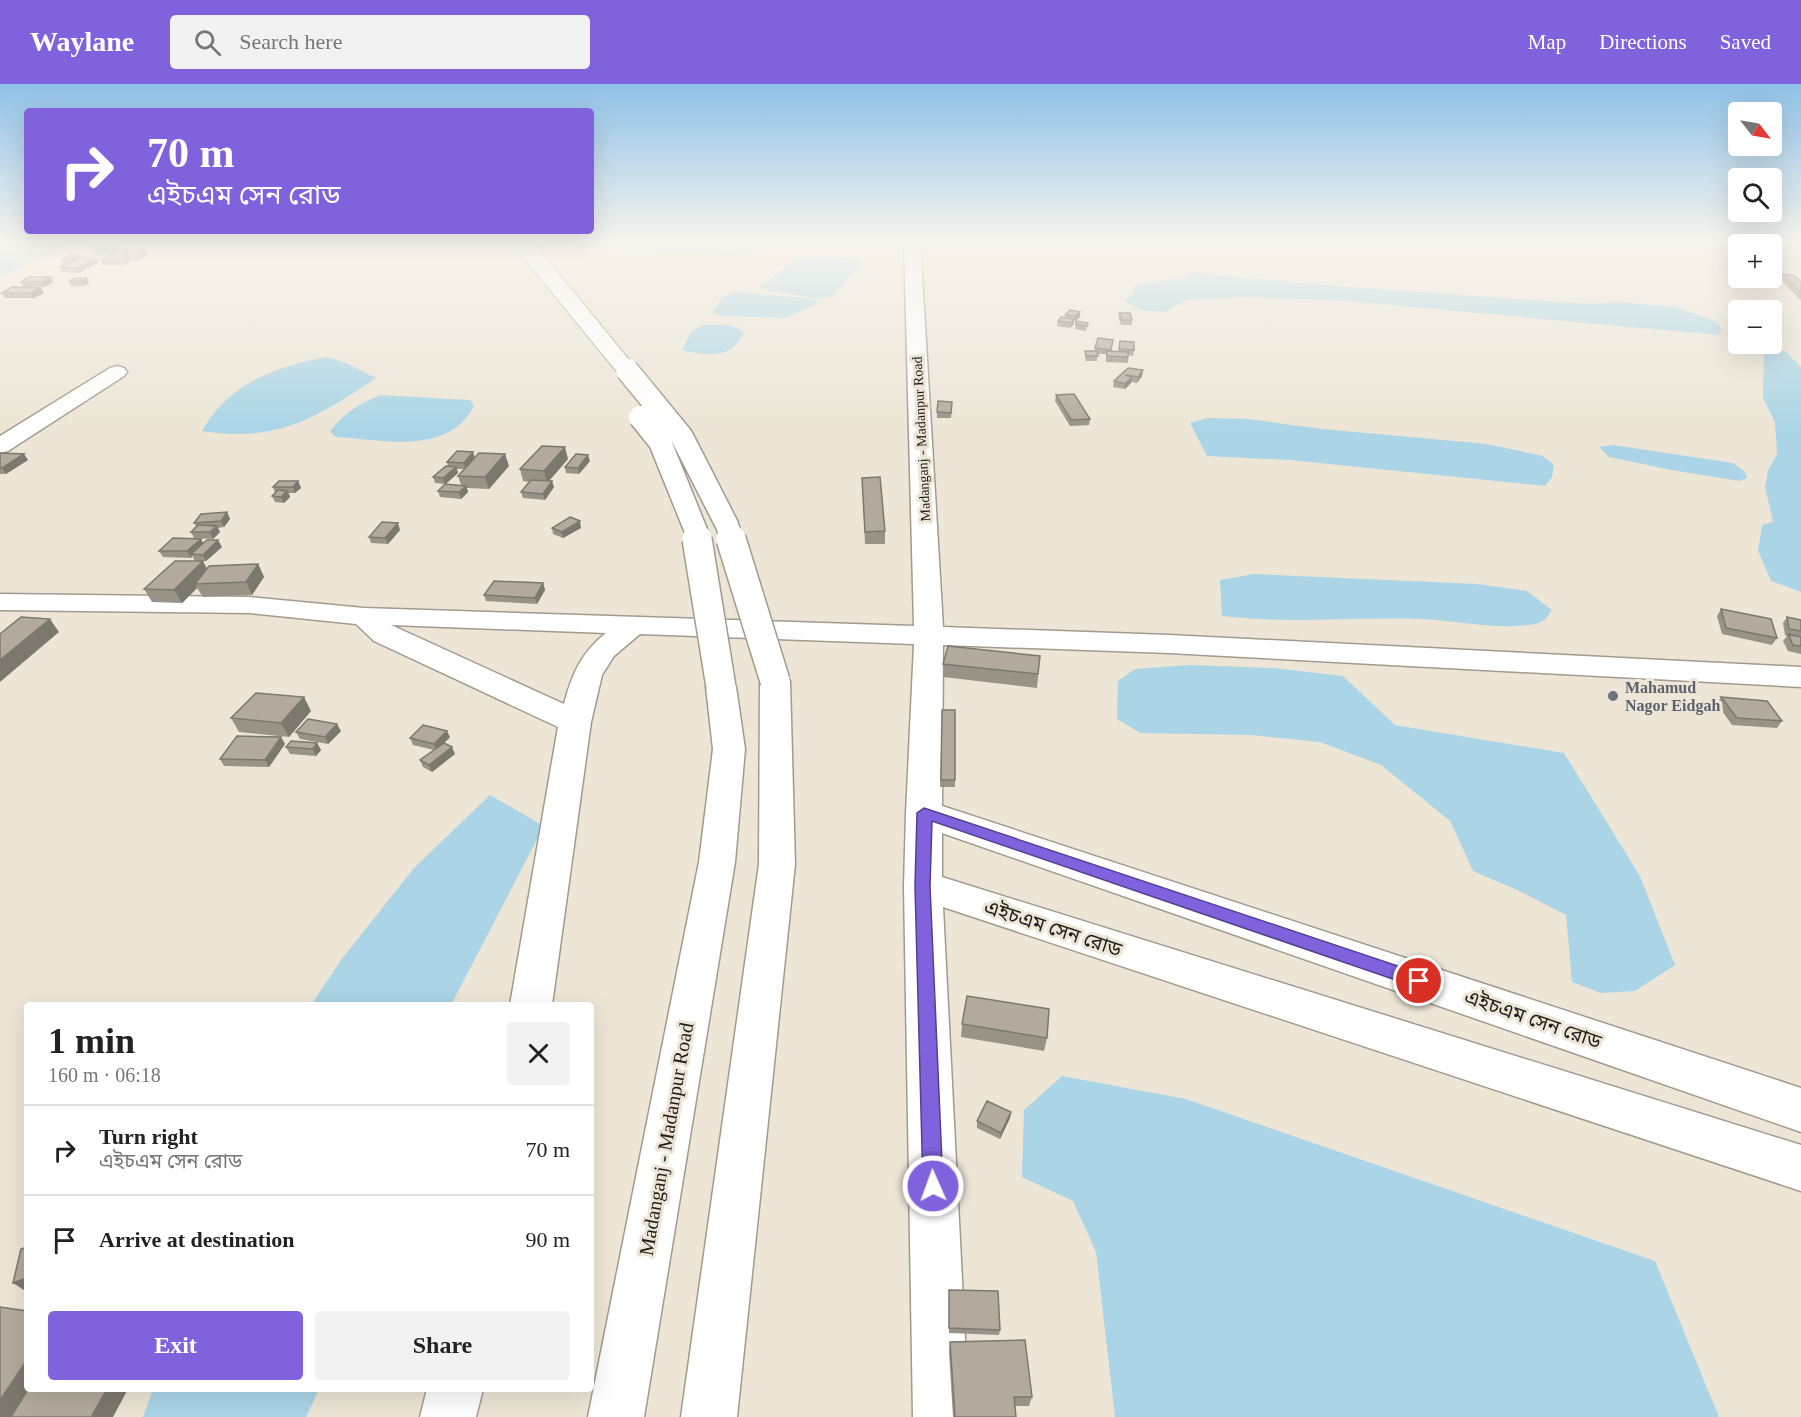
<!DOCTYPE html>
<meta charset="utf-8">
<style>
body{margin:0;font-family:"Times New Roman","Noto Sans Bengali",serif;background:#f2f2f2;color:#222;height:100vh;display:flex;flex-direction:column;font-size:22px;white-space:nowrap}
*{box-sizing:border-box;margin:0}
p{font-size:20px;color:#767676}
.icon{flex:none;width:33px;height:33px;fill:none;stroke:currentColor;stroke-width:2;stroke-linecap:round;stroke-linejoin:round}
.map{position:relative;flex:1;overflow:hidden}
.side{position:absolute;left:24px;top:918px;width:570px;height:390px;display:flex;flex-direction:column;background:#fff;border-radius:6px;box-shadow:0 6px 24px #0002}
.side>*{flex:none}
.guide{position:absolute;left:24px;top:24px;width:570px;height:126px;border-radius:6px;box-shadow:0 6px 24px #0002;background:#8062dd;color:#fff;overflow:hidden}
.needle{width:39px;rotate:121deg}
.tools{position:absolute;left:1728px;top:18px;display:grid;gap:12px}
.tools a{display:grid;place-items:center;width:54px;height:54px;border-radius:6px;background:#fff;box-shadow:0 6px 24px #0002;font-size:30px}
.pin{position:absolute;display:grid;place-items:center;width:51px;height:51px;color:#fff;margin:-26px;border:3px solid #fff;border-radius:50%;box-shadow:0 2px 6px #0007}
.me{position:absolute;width:66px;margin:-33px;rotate:358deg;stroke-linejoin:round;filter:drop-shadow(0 0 4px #0008)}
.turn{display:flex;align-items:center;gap:21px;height:126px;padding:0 24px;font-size:27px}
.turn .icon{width:78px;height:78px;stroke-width:2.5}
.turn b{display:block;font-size:42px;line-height:51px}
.round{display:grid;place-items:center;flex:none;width:63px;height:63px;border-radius:6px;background:#f2f2f2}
.summary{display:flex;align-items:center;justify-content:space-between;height:102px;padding:0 24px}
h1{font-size:36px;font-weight:700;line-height:45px}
.action{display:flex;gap:12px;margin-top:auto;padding:12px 24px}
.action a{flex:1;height:69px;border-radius:6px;background:#8062dd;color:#fff;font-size:24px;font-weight:700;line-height:69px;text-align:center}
.action a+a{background:#f2f2f2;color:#222}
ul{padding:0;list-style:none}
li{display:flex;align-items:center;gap:18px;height:90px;padding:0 24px;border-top:2px solid #e0e0e0}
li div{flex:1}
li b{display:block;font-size:22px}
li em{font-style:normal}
header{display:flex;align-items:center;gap:36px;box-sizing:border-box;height:84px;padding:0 30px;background:#8062dd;color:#fff}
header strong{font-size:28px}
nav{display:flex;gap:33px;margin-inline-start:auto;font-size:21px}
.search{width:420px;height:54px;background:#f2f2f2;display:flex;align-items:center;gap:15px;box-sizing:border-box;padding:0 21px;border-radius:6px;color:#767676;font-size:22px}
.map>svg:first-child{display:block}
.water{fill:#abd5e6}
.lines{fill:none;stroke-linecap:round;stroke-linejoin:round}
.minor-casing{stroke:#a29b8d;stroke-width:3}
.major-casing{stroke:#a29b8d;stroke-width:3}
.minor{fill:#fff;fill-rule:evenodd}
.major{fill:#fff;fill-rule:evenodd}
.major-bridge-far2-casing{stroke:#a29b8d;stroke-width:19;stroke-linecap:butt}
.major-bridge-far1-casing{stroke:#a29b8d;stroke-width:25;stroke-linecap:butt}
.major-bridge-casing{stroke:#a29b8d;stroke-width:32;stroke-linecap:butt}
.major-bridge-far2{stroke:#fff;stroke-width:17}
.major-bridge-far1{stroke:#fff;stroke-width:22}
.major-bridge{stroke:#fff;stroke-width:29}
.wall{fill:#999387;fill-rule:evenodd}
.shaded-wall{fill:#7d786e}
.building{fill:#b2ab9d;stroke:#7d786e;stroke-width:1.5}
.route{fill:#8062dd;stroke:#534090;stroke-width:1.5}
.worship-dot{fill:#6b7280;stroke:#ede6d7;stroke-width:2}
.labels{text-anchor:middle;stroke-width:6;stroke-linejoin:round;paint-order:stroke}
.far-street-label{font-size:14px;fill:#1f1d17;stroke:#ede6d7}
.worship-label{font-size:16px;font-weight:bold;fill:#5b616d;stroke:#ede6d7;text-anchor:start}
.near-street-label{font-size:20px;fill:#1f1d17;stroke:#ede6d7}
</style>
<header>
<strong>Waylane</strong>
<div class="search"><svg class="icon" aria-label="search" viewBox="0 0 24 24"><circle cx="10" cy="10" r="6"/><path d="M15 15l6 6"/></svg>Search here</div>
<nav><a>Map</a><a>Directions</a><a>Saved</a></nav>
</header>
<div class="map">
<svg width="1801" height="1333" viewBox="0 0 1801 1333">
<rect width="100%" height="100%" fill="#ede6d7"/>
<path class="water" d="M0,157H60L61,165L0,192Z
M621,157H767L755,167L736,172L617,164L615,160Z
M847,173L860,175L862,180L832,213L813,214L758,204L796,175Z
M1195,188L1230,193L1349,203L1587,220L1616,218L1676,223L1717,238L1722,246L1719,251L1348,217L1245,213L1186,216L1165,228L1141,226L1124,217L1133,210L1135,202C1155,196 1176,197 1195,188Z
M734,208L815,215L818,219L786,234L722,232L712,229L722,213Z
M703,241C716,241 734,239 744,249C740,254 736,261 731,265C719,273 695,270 682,266L691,248Z
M1764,263L1785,267L1801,283V508L1771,497L1758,467L1762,441L1773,438L1765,403L1768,387L1777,370L1775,338L1763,314Z
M327,273L346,279L376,294C317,334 276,359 202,347C228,300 276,282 327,273Z
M380,311L470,316L474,322C448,372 383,356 336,353L330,348C342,330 361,319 380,311Z
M1208,334L1249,335L1322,345L1487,360L1543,372L1554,381L1552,393L1545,402L1290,376L1207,372L1190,339Z
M1613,361L1733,379L1745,388L1747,394L1740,397L1671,386L1609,373L1599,363Z
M1253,490L1477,500L1527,507L1552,526C1547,534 1544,538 1535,540C1498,547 1457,536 1420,535C1354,533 1288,540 1222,532L1220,496Z
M1189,581L1274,584L1343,592L1395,641L1564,669L1640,792L1675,881L1635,907L1601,909L1572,898L1566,831L1517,806L1473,787L1450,737L1381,681L1320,658L1251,651L1140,649L1117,635L1118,597L1135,585Z
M490,711L544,742L451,921H311L341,876L414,784Z
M1062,992L1186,1015L1655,1177L1719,1333H1115L1096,1168L1073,1117L1022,1093L1024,1026Z
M153,1305H319L306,1333H143Z"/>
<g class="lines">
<defs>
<path id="minor" d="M904,157H920L943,543L1169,551L1801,583V603L1169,569L943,561L942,729L936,738L924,742L912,738L906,729L914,560L640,550L614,572L602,591L591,638L552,921H510L558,643L374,557L356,540L249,529L0,526V510L249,513L364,524L914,542ZM391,541L606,549C581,569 572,590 564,620Z
M117,282L124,284L127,288L124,292L8,367L0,369V352L110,284Z
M427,1305H483L476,1333H420Z"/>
<path id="major" d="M775,587L786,590L790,597L795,780L737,1333H681L759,780L760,597L764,590Z
M721,593L732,596L736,603L745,665L735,778L644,1333H588L699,778L713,665L706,603L710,596Z
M924,716L1801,1004V1048L942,749V793L1801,1061V1107L943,823L969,1333H913L904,802L906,729L912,720Z"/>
</defs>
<use href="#minor" class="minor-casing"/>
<use href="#major" class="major-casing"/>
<use href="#minor" class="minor"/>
<use href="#major" class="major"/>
<defs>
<path id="major-bridge-far2" d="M521,157L628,288"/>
<path id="major-bridge-far1" d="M627,286L682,353L727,441L732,456
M640,333L660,358L696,447L697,456"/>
<path id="major-bridge" d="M697,455L721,603
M731,455L775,597"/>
</defs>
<use href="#major-bridge-far2" class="major-bridge-far2-casing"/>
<use href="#major-bridge-far1" class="major-bridge-far1-casing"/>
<use href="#major-bridge" class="major-bridge-casing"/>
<use href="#major-bridge-far2" class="major-bridge-far2"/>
<use href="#major-bridge-far1" class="major-bridge-far1"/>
<use href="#major-bridge" class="major-bridge"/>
</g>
<path class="wall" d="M862,157H886L887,159L862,160Z
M118,163L120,166H129L130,168L145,166L147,171L136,177H129L130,178L124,181H102L100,176L109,171H106L105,170L103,171H94L91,166Z
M80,174H96L99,178L79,189L63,188L60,183L64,182L61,177Z
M1783,190L1801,198V217L1780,195Z
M51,193L53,198L45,203H23L21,198Z
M75,194L89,199L84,202H71L69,197Z
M41,204L44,209L34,214H5L2,209Z
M1119,229L1132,236V241H1121L1119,235Z
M1065,231L1080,233L1074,237V240L1070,244L1057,242L1058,237L1065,234Z
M1076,237L1088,239L1086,247L1075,245Z
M1113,256L1111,267L1118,268L1120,257L1134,266L1133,272L1128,271V279L1106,278V270H1097V277H1086L1085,272V267H1095V264Z
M1143,286L1142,292L1137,299L1131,298L1125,305L1113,303L1114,297Z
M1056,311L1090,335L1089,341L1070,342L1055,317Z
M952,324L951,334H937V328Z
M0,369L28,376L6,390H0Z
M475,373L509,382L489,405L467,404L468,408L461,415L440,413L438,407L445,400L435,399L433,393L448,382L447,378ZM457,385H464L458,392L461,401L446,400L458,389Z
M568,375L549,397L554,403L545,416L523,414L521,408L529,398L523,397L520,385Z
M590,377L579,390L566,389L565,383Z
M862,394L885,447V460H865Z
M298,397L301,404L295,409H289L290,413L284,419L275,418L272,412L275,409L273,403Z
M227,428L230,435L224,443L218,444L220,448L213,455L194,454L191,448L196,442L194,439Z
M552,444H581L563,454L553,450Z
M400,446L388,460L371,459L369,453Z
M201,455L203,459L222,463L206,477H195L192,472L191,474L163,473L159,467Z
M258,480L264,493L252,511L203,513L197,504L182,519L152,518L144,505L207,484Z
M543,499L545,506L537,520L486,517L484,511Z
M1721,525L1777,554L1772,561L1722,550L1717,532Z
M1787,533L1801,536V570L1788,567L1783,557L1787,552L1785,551L1783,539Z
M1040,572L1037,604L943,593V580Z
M1721,613L1782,637L1777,644L1732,641L1717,620Z
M942,626L955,696V703H940Z
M311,627L289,653L239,648L231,634Z
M341,647L328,660L300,655L296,648Z
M281,653L285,660L269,683L224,682L220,675Z
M450,653L444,659L455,670L432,688L423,683L420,676L434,666L413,661L410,654Z
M317,659L321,666L316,672L290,670L286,663Z
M962,940L1047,954L1044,967L961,953Z
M1011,1028L1010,1034L1000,1055L977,1044V1037Z
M949,1206L1000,1246L999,1251L949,1249Z
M950,1258L1032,1313L1029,1322H1015L1016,1333H953L949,1268Z"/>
<path class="shaded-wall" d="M106,163L108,167H104L105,170L103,171L100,166Z
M118,163L120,168L113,172L111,167Z
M129,166L132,171L123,172L125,175L127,173L130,178L124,181L118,173Z
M145,166L147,171L136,177L134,172Z
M79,171L81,176L70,182L68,177Z
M96,174L99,178L79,189L76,184Z
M51,193L53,198L45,203L42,198Z
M87,194L89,199L84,202L82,197Z
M41,204L44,209L34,214L31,209Z
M1080,228V233L1075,238V232Z
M1074,235V240L1070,244L1071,239Z
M1143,286L1142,292L1137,299L1138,293Z
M1132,293L1131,299L1125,305V300Z
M565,363L568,375L547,399L544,387Z
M473,368L475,374L466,385L464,379Z
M24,370L28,376L6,390L2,384Z
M505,370L509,382L489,405L485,393Z
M588,371L590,377L579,390L578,384Z
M456,383L458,389L445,400L443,394Z
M298,397L301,404L295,409L293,403Z
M552,397L554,403L545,416L543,410Z
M466,402L468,408L461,415L459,408Z
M287,407L290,413L284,419L281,413Z
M227,428L230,435L224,443L221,437Z
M580,437L581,444L563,454L562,448Z
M398,439L400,446L388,460L385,454Z
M217,442L220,448L213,455L210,448Z
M201,455L204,461L191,470L192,472L191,474L187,467Z
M218,456L222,463L206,477L203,471Z
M203,477L210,490L195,500L197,504L182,519L174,506Z
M258,480L264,493L252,511L246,498Z
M543,499L545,506L537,520L535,514Z
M50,535L59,548L0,598V576Z
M304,613L311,627L289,653L281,639Z
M337,640L341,647L328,660L325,653Z
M447,647L450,653L437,666L434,660Z
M281,653L285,660L269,683L265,676Z
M317,659L321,666L316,672L313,665Z
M452,663L455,670L432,688L429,681Z
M1011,1028L1010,1034L1000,1055L1001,1049Z
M27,1194V1208L13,1199Z
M27,1276V1305H32L14,1333H0V1316Z
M107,1305H128L113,1333H91Z"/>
<path class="building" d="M97,163H106L100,166H91Z
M111,163H118L111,167H104Z
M120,166H129L118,173H127L121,177L100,176Z
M134,166H145L134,172H123Z
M72,171H79L68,177H61Z
M80,173L96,174L76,184L60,183Z
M1783,190L1794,191L1801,198V209Z
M29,193H51L42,198H21Z
M75,194H87L82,197H69Z
M12,203L41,204L31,209H2Z
M1070,226L1080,228L1075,232L1065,231Z
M1119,229H1130L1132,236H1122Z
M1061,233L1074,235L1071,239L1058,237Z
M1076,237L1088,239L1087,242L1076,240Z
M1098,254L1113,256L1111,266L1095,264Z
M1120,257L1134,258V266L1119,265Z
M1085,267H1097L1098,272H1086Z
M1106,267L1128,268V273L1107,272Z
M1128,284L1143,286L1138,293L1125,291L1132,293L1125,300L1114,297Z
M1074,310L1090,335L1071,336L1056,311Z
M938,317L952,318L951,329L937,328Z
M542,362L565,363L544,387L520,385Z
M457,367L473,368L464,379L447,378Z
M0,369L24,370L2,384H0Z
M479,369L505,370L485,393L458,392Z
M576,370L588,371L578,384L565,383Z
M446,382L456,383L443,394L433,393Z
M880,393L885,447L865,448L862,394Z
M531,396L552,397L543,410L521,408Z
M279,397H298L293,403H273Z
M445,400L466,402L459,408L438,407Z
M278,406L287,407L281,413L272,412Z
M227,428L221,437L194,439L201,430Z
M570,433L580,437L562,448L552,444Z
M382,438L398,439L385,454L369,453Z
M198,441L217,442L210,448H191Z
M173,454L201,455L187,467H159Z
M207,456H218L203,471L191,470Z
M175,477H203L174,506L144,505Z
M258,480L246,498L195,500L209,482Z
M494,497L543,499L535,514L484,511Z
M1721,525L1771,535L1777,554L1726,544Z
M21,533L50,535L0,576V550Z
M1787,533L1801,536V547L1789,545Z
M1788,550L1801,553V562L1793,561Z
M948,562L1040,572L1038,590L943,580Z
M256,609L304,613L281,639L231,634Z
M1721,613L1767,617L1782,637L1737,634Z
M942,626H955V696H941Z
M308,635L337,640L325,653L296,648Z
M423,641L447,647L434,660L410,654Z
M237,652L281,653L265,676L220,675Z
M291,657L317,659L313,665L286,663Z
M444,659L452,663L429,681L420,676Z
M967,912L1049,925L1047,954L962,940Z
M987,1017L1011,1028L1001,1049L977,1037Z
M27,1163V1194L13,1199L21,1165Z
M949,1206L998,1207L1000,1246L949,1244Z
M0,1223L27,1227V1276L0,1316Z
M1025,1256L1032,1313H1014L1016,1333H955L950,1258Z
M28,1305H107L91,1333H11Z"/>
<linearGradient id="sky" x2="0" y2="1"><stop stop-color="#8fc1e7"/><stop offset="0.46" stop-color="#f7f4ed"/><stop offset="1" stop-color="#f7f4ed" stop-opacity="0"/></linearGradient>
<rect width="1801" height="344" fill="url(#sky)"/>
<path class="route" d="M924,724L1425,891L1427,897L1425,902L1419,904L932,737L930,802L943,1102L940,1109L933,1112L926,1109L923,1102L915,802L917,729Z"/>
<circle class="worship-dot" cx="1613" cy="612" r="6"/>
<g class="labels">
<g class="far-street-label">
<text transform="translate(921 355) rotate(-93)" y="5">Madanganj - Madanpur Road</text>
</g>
<g class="worship-label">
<text x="1625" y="609">Mahamud<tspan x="1625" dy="18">Nagor Eidgah</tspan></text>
</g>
<g class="near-street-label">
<text transform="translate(1053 844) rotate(18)" y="7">এইচএম সেন রোড</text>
<text transform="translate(1533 935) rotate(19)" y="7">এইচএম সেন রোড</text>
<text transform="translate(666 1055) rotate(-80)" y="7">Madanganj - Madanpur Road</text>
</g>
</g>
</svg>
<div class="tools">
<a><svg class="needle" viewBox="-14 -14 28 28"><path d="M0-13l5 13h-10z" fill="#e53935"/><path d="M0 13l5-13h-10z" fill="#767676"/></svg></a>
<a><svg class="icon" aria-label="search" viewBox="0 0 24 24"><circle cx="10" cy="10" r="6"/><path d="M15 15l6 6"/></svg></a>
<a>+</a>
<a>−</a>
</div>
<div class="pin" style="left:1419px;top:897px;background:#d93025"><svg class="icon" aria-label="arrive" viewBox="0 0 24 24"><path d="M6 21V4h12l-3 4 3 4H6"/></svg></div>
<svg class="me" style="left:933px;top:1102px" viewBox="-20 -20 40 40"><circle r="17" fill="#8062dd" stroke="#fff" stroke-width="3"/><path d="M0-11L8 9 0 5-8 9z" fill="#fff"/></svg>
<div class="guide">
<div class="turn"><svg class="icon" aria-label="right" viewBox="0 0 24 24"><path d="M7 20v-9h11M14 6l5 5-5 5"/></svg><div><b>70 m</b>এইচএম সেন রোড</div></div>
</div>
<section class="side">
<div class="summary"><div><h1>1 min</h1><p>160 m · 06:18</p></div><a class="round"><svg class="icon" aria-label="close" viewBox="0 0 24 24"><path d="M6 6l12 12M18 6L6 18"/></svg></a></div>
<ul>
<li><svg class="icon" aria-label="right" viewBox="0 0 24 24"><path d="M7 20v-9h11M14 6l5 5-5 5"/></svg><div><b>Turn right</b><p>এইচএম সেন রোড</p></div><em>70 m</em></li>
<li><svg class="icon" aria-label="arrive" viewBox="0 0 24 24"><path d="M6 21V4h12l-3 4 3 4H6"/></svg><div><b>Arrive at destination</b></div><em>90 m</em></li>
</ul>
<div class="action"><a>Exit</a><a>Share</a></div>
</section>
</div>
